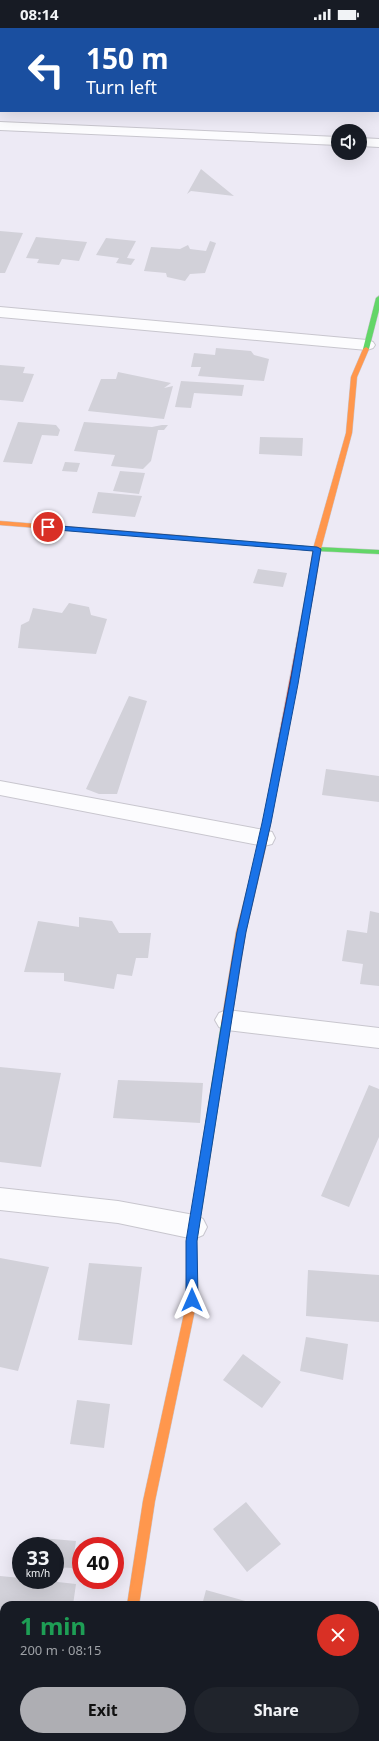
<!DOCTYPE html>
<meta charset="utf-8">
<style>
body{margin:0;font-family:"Noto Sans",sans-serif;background:#20242c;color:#f1f3f6;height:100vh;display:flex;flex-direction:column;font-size:15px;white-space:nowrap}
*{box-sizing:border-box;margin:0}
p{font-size:13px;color:#9ea1a6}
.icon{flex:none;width:22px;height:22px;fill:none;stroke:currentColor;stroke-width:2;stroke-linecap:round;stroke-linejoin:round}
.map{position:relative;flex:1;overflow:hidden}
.drawer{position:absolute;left:0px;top:1573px;width:379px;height:140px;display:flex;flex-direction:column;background:#171b24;border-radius:12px 12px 0 0;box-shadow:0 4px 16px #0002}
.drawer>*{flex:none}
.banner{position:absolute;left:0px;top:0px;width:379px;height:84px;box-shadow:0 4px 16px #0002;background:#1a4fa0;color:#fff;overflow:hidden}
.controls{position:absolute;left:331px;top:96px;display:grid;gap:8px}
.controls a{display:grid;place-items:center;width:36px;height:36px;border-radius:50%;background:#171b24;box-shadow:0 4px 16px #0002;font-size:20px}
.speed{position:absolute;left:12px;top:1509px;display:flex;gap:8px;font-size:20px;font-weight:700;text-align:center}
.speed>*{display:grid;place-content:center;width:52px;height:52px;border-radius:50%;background:#171b24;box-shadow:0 4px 16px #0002;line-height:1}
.speed small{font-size:10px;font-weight:400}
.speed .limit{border:6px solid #d22;background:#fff;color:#111}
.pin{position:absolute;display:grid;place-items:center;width:34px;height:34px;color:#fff;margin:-17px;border:2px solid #fff;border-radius:50%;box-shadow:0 1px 4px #0007}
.me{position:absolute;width:44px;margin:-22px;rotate:0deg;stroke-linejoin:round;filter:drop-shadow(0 0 3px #0008)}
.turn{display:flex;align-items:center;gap:14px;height:84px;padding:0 20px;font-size:18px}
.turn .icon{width:52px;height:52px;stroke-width:2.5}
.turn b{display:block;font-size:28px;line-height:34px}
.round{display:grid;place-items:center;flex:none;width:42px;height:42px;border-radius:21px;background:#20242c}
.head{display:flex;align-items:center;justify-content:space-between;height:68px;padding:0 20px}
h1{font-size:24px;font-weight:700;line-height:30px;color:#1e9e55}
.action{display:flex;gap:8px;margin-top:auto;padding:8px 20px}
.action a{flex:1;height:46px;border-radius:24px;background:#aeaeb3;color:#111;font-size:16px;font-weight:700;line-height:46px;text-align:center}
.action a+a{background:#20242c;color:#f1f3f6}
.status{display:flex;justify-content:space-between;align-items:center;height:28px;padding:0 20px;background:#171b24;direction:ltr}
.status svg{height:11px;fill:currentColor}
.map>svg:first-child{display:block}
.building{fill:#d2d1d9}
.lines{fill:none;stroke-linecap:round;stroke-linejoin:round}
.street-casing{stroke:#c8c6ce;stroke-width:2}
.fast-casing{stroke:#c8c6ce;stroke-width:1}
.slow-casing{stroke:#c8c6ce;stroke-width:1}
.jam-casing{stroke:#c8c6ce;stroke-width:1}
.street{fill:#fcfcfe;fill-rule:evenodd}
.fast{fill:#63d668;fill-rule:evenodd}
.slow{fill:#ff974d;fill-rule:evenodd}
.jam{fill:#b3261e;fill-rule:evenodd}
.route{fill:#1a73e8;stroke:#114b97}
</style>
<div class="status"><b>08:14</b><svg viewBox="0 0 49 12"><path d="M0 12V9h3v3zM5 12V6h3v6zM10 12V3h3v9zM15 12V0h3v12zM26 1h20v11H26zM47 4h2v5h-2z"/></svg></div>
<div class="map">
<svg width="379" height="1713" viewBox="0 0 379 1713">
<rect width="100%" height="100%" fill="#edeaf5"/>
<path class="building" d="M201,141L234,168L191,163L187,166Z
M0,203L23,205L5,245H0Z
M36,209L87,214L79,233L62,231L59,237L37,235L39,231L26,230Z
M106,210L136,213L127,230L135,231L131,237L116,235L119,230L96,227Z
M210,213L216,215L205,245L190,246L185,253L167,249L166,245L144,243L151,219L180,221L188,217L190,221L206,223Z
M216,320L251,323L254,327L269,331L264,353L198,348L201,339H191L194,325L215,327Z
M0,337L25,339L23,345L34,346L23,374L0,372Z
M118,344L171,355L164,360L173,358L164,391L88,383L101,351H116Z
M181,353L244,357L242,368L194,365L191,380L175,379Z
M18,394L56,397L60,402L58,408L42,407L32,436L3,434Z
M84,394L152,399L162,397H168L164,402H158L151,433L143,441L111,438L115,427L74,423Z
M260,409L303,410L302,428L259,426Z
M65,434L80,435L77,444L62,443Z
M120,443L145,445L139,466L113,463Z
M98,464L142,468L135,489L92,485Z
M258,541L287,545L283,559L253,555Z
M69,575L89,579L91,587L107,591L96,626L18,620L21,597L29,593L33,580L62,585Z
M129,668L147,673L117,766H99L86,761Z
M326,741L379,748V774L322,767Z
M370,883L379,885V958L360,956L363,936L342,933L347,902L367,905Z
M79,889L112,893L119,905H151L148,930H136L132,948L117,946L114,961L64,953V945L24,944L38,893L79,899Z
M0,1039L61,1045L41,1139L0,1134Z
M118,1052L203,1055L200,1095L113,1090Z
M369,1057L379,1061V1109L349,1179L321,1168Z
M0,1230L49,1239L18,1343L0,1339Z
M89,1235L142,1239L132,1317L78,1312Z
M308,1242L379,1247V1294L306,1288Z
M306,1309L348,1316L343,1352L300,1343Z
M243,1326L281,1354L262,1380L223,1352Z
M77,1372L110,1376L104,1420L70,1416Z
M246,1474L281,1516L247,1544L213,1501Z
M41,1510L76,1513L72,1540L55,1539V1518H40Z
M0,1548L21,1550V1552H39L76,1556L73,1577H4V1597H0Z
M206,1562L260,1577H202Z
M375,1621L379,1622V1713H346L347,1709H375Z"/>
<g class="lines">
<defs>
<path id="street" d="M0,94L338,109V117L0,102Z
M360,110L379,111V119L360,118Z
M0,279L367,312L373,314L375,317L373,320L367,322L0,289Z
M0,753L264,802L272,804L275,810L272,816L264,818L0,767Z
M227,982L379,1000V1020L227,1002L219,999L215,992L219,985Z
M0,1160L118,1173L194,1187L203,1191L207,1199L203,1207L194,1211L118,1195L0,1182Z
M98,1709H130L129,1713H97Z"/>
<path id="fast" d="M379,268V282L369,321L364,322L363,321L376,270Z
M185,508L317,519L379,522V526L317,523L188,512H185Z
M226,992L229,993L231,996L197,1213V1236L196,1239L192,1241L188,1239L187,1236V1213L221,996L223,993Z"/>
<path id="slow" d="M366,319L369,321L357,349L352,405L321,521L316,552L312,554L308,552L313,521L346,405L351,349L363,321Z
M0,493L188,508L192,510L188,512L0,497Z
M275,748L279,751L268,810L246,904L231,996L229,999L226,1000L223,999L221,996L236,904L260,810L271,751Z
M192,1231L196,1233L197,1236V1272L155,1473L139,1577H127L143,1473L187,1272V1236L188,1233Z"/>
<path id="jam" d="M309,550H315L316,552L279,751L275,754L271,751Z"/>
</defs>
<use href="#street" class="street-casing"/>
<use href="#fast" class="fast-casing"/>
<use href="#slow" class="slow-casing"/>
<use href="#jam" class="jam-casing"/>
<use href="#street" class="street"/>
<use href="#fast" class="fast"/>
<use href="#slow" class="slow"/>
<use href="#jam" class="jam"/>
</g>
<path class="route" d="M48,497L317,519L321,521L298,656L271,795L246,904L241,933L197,1213L198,1272L196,1276L192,1277L188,1276L186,1272V1213L232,933L237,904L262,795L290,656L313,523L45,501V498Z"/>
</svg>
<div class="controls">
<a><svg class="icon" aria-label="sound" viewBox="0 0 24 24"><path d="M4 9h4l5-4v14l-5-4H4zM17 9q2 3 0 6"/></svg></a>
</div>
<div class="speed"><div>33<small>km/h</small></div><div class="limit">40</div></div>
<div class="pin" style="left:48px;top:499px;background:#d93025"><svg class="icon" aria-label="arrive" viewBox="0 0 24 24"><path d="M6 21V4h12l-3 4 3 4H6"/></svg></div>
<svg class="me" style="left:192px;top:1272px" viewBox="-20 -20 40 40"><path d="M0-17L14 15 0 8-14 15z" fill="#1a73e8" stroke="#fff" stroke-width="4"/></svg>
<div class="banner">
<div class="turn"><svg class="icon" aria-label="left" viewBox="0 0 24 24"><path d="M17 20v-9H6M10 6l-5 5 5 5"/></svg><div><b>150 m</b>Turn left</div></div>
</div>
<section class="drawer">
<div class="head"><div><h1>1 min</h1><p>200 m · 08:15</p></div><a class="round" style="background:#d93025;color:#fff"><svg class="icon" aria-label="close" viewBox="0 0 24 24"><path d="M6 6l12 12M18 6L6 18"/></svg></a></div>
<div class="action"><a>Exit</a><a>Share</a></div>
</section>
</div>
